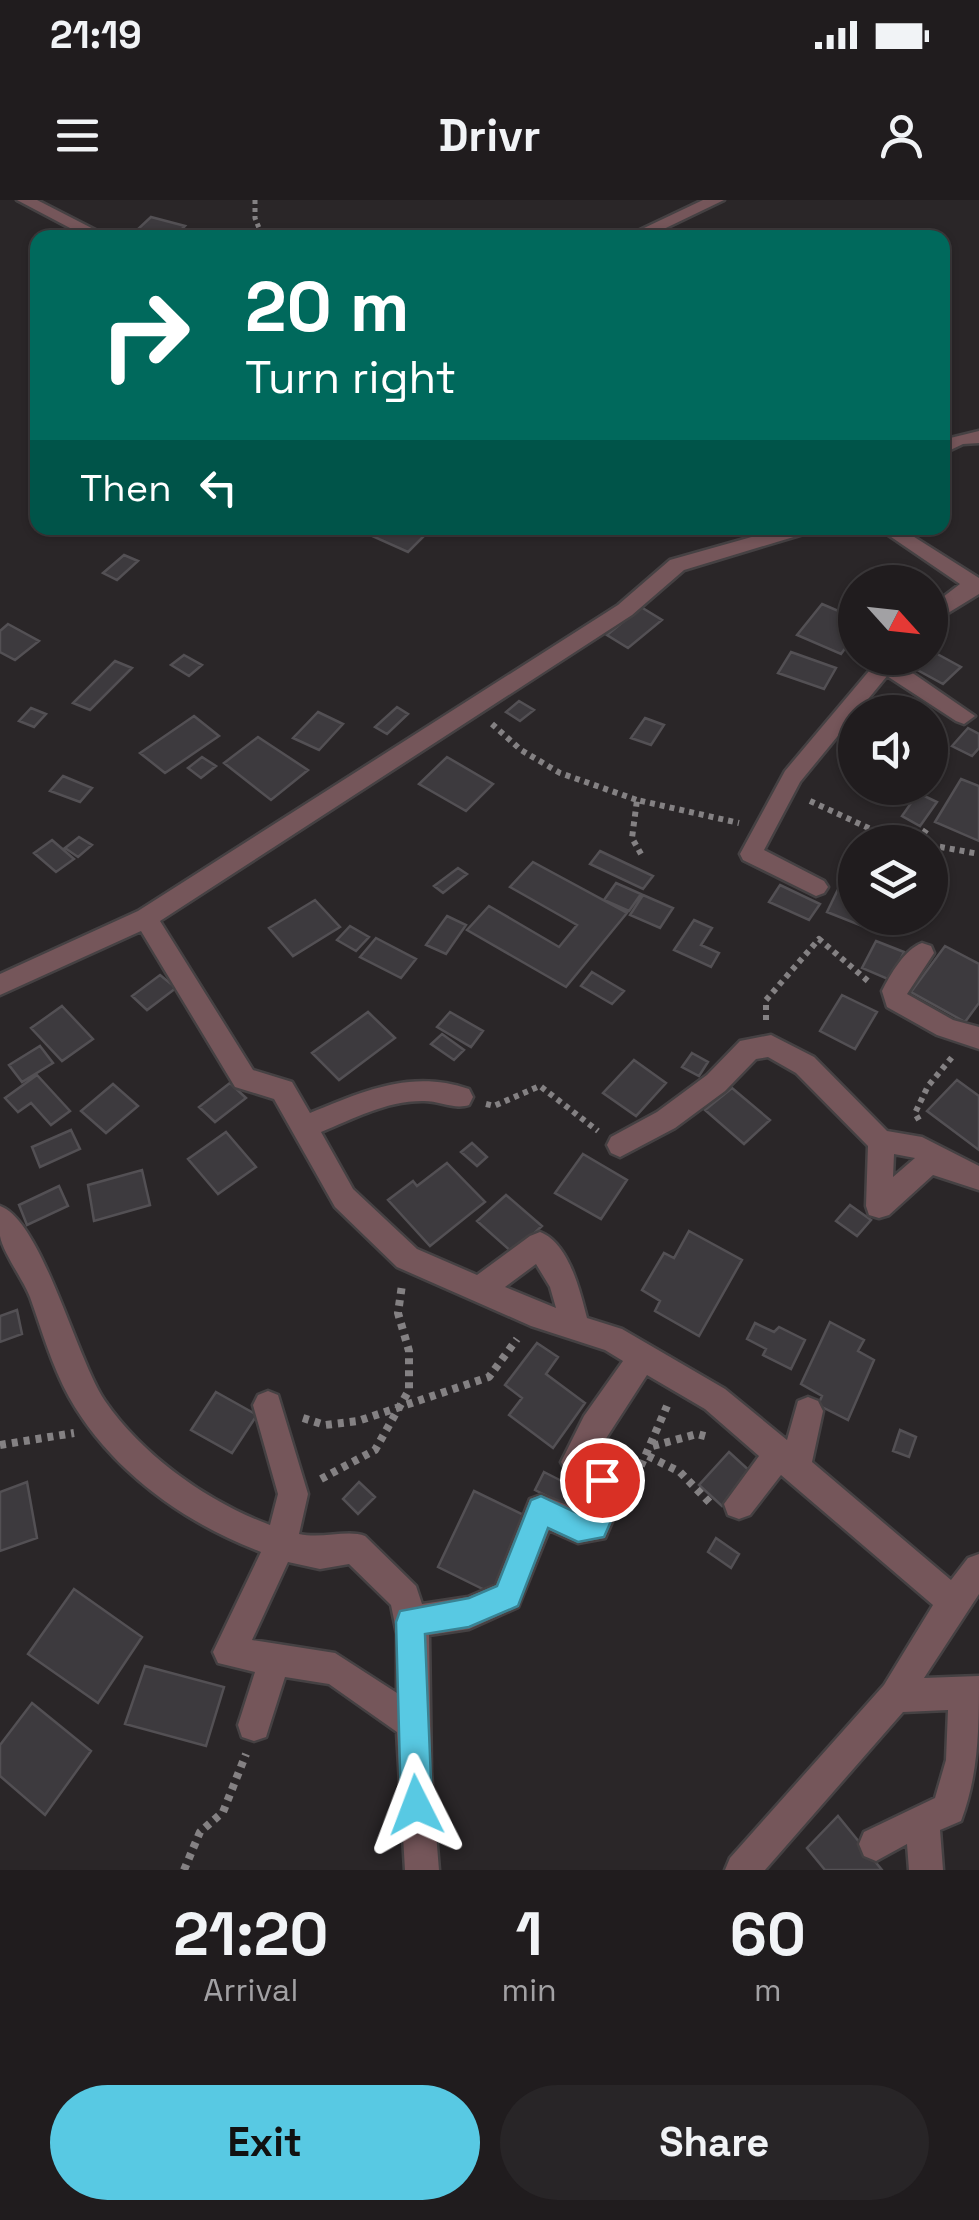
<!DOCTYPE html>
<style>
body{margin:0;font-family:"Space Grotesk",sans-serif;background:#282527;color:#f1f3f6;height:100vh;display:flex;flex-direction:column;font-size:38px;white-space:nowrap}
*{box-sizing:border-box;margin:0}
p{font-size:32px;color:#a2a1a4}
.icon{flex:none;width:55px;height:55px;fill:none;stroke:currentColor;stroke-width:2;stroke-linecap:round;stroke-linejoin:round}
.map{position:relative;height:1670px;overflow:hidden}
.drawer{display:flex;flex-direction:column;background:#201c1e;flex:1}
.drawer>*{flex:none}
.hud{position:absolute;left:30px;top:30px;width:920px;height:305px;border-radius:20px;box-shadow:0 2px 8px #0004,0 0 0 2px #3d3a3c;background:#00695c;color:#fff;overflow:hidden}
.needle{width:65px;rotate:117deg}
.buttons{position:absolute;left:838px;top:365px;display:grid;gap:20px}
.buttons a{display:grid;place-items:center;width:110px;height:110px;border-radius:50%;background:#201c1e;box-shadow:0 2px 8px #0004,0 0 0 2px #3d3a3c;font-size:50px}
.pin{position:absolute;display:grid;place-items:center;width:85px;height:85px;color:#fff;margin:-42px;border:5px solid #fff;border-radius:50%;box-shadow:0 2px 10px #0007}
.me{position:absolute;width:110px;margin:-55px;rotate:357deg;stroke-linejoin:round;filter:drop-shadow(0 0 8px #0008)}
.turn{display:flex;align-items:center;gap:35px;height:210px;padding:0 50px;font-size:45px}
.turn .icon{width:130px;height:130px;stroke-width:2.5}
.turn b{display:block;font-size:70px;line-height:85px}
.then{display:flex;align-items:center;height:95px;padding:0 50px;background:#0003;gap:20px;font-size:38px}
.eta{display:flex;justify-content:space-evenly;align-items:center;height:170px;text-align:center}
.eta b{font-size:60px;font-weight:600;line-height:70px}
.action{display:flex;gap:20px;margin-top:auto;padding:20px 50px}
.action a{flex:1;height:115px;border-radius:60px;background:#58c9e3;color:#111;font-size:40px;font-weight:600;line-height:115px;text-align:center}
.action a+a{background:#282527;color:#f1f3f6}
.status{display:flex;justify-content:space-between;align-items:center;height:70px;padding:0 50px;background:#201c1e;direction:ltr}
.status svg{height:28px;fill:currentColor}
header{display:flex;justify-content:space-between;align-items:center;height:130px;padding:0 50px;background:#201c1e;font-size:45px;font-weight:600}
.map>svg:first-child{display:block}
.building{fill:#3d3a3e;stroke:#535054;stroke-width:2.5}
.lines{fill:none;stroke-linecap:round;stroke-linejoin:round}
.street-casing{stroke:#454143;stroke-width:5}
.path-far2{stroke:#848183;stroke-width:5;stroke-dasharray:4 4;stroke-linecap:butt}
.path-far1{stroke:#848183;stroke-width:6;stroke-dasharray:5 5;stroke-linecap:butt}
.path{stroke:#848183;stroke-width:8;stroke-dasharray:6 6;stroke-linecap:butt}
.street{fill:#75565a;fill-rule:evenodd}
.route{fill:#58c9e3;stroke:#398394;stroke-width:2.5}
</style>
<div class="status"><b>21:19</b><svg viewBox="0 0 49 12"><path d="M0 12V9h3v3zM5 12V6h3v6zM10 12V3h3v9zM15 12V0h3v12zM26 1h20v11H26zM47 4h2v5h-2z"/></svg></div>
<header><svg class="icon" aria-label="menu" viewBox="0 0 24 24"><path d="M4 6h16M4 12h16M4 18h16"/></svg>Drivr<svg class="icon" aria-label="person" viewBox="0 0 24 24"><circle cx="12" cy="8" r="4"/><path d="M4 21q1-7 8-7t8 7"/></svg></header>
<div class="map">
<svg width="979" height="1670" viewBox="0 0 979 1670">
<rect width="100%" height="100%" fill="#2a2628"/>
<path class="building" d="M151,17L185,26L173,38L138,29Z
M381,328H427L431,329L408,352L372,336Z
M124,355L138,361L117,380L103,373Z
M822,404L855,418V435L841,454L797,435Z
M641,407L662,420L628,448L607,435Z
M8,424L39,441L15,460L0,452V431Z
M930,450L961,467L943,484L912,467L923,458H930Z
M791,452L836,468L824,489L778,473Z
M184,455L202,465L189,476L171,465Z
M115,461L132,468L90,510L73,503Z
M519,501L534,510L520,521L506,512Z
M397,507L408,514L387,534L375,527Z
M31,508L46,514L34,527L19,521Z
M318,512L343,524L319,550L293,538Z
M194,516L219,536L165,573L140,553Z
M645,518L664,525L651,545L631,538Z
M968,528L979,534V548L972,556L952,546Z
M258,537L308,570L271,600L224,563Z
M930,545L948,554L930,578Z
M202,557L216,566L201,578L188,568Z
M447,557L493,584L466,611L419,584Z
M63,576L92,588L80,602L50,591Z
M961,579L979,586V641L935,622Z
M918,593L937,602L920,626L902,616Z
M79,637L92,645L78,657L65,648Z
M52,640L74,659L56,672L34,653Z
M600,651L653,676L643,689L590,664Z
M533,662L627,713L566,787L467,730L489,706L559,747L577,725L510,687Z
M458,668L467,674L443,693L434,686Z
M843,679L855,683V718H866L862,726L827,712Z
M616,683L641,694L629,711L604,700Z
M780,685L820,704L809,720L769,702Z
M643,695L673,708L660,728L630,715Z
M315,700L340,727L293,756L269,728Z
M447,716L466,725L446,754L426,745Z
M694,720L712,728L701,745L719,753L711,767L674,750Z
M350,726L369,737L356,751L337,740Z
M376,738L416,759L401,778L360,757Z
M876,741L904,752L890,780L862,768Z
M945,746L979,764V803L965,822L911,792Z
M592,772L624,791L612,804L581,786Z
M160,775L176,788L147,810L132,796Z
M842,795L877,812L855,849L820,831Z
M62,806L93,839L62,861L31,828Z
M368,812L395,838L339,880L312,853Z
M450,812L483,831L471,847L437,827Z
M442,834L464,850L454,860L431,844Z
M40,846L53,863L22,882L9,865Z
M692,853L708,862L699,876L682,867Z
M634,860L666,883L636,916L603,893Z
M37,875L70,911L51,925L31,903L18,912L5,898Z
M957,880L979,896V950L927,911Z
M230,883L246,898L215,922L199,907Z
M113,884L138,906L106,933L81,911Z
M732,888L770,920L744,944L705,910Z
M71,930L80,949L40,967L32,947Z
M226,932L256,967L218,994L188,959Z
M472,943L487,957L477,966L461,952Z
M583,954L627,980L601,1019L555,993Z
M447,963L485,1002L430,1046L388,1000L413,981L417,986Z
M142,970L150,1005L94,1021L88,985Z
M59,986L68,1006L27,1025L19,1005Z
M506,995L542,1026L513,1053L477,1021Z
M850,1005L871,1020L857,1036L836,1021Z
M689,1031L742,1060L699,1136L655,1111L660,1101L642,1090L664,1053L674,1058Z
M17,1110L22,1134L0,1142V1116Z
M830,1122L864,1140L858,1151L874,1160L848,1220L818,1205L822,1196L801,1184Z
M755,1123L774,1132L779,1127L805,1140L791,1169L763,1155L766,1149L747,1139Z
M537,1143L558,1157L546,1174L585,1203L553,1248L509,1215L522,1198L505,1185Z
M216,1192L257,1215L232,1253L191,1230Z
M900,1230L916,1237L909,1257L893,1251Z
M729,1252L752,1273L722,1306L699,1285Z
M544,1272L595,1298L587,1316L535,1290Z
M27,1282L37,1338L0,1351V1292Z
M359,1282L375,1297L358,1314L343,1299Z
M474,1291L528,1317L493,1394L438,1367Z
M716,1338L739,1354L731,1368L708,1352Z
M74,1389L142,1437L98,1503L28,1454Z
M145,1466L224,1487L206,1546L125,1524Z
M32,1503L91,1551L45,1615L0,1576V1545Z
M838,1616L882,1670H825L807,1648Z"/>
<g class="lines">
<defs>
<path id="street" d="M17,0H37L111,38H89Z
M703,0H724L645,38H623Z
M979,231V243L963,244L942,254V240Z
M783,328H813L810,332L684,370L632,415L160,721L253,870L292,882L310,913C363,891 412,869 469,889L473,897L469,905C454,910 438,900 422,901C386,901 353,919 321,932L353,989L417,1049L477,1075L530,1036L540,1032C569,1043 580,1091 587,1118L622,1129L725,1189L787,1240L798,1201L808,1197L818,1201L823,1211L812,1262L951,1380L968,1358L979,1354V1394L924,1478L979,1476C979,1527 979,1573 961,1621L940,1630L943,1670H909L907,1644L876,1661L864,1656L859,1644L864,1632L935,1598L946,1560L948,1510L903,1512L765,1670H725L730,1658L884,1485L933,1405L781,1275L750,1315L739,1319L728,1315L724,1304L759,1256L705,1209L647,1175L594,1257L613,1269L623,1296L605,1338L578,1343L549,1330L518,1407L469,1429L429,1435L431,1572L439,1670H405L397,1532L329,1484L285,1477L266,1537L254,1541L242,1537L238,1525L255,1472L218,1463L213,1452L261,1352C184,1323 110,1270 69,1197C52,1166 42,1131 30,1097C23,1079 3,1053 0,1036C0,1027 0,1015 0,1006C42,1021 76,1158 105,1201C143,1256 208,1302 270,1325L278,1294L253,1205L258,1195L268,1191L278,1195L308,1294L299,1334C323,1339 348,1329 365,1336L416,1386L422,1404L468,1397L496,1385L530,1299L541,1295L585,1312L593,1295C586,1281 568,1278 561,1262L584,1216L623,1161L605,1150L531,1126L397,1067L335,1007L274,899L235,887L141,731L0,795V774L138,711L618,405L670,360ZM536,1064L550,1087L556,1108L505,1087ZM288,1362L320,1369L349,1364L391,1405L397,1434V1493L335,1453L252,1440Z
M878,328H900L979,378V394L930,424V407L960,384Z
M880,458H901L898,463L975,516L964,524L956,521L887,476L800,582L764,650L824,681L828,687L824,693L816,696L743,660L740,654L785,571Z
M922,743L931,746L934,753L907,794L953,820L979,827V849L937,835L887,807L882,791C890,775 905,749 922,743Z
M771,835L814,857L887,931L922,937L979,966V990L933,975L889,1015L879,1018L869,1015L866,1006L868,946L796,873L768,857L756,859L725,891L675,928L620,957L611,953L607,945L611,937L657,912L707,875L740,841ZM894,954L915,958L893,977Z"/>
</defs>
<use href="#street" class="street-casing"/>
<path class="path-far2" d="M255,0V18L263,38"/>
<path class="path-far1" d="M492,524L521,550L560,573L637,600
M810,601L899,642
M918,642L928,627
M930,645L979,654
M641,654L632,638L637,600L739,623
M766,820V800L819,739L869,782
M486,904L494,906L540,886L598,931
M919,920L915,913L928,886L953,856"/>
<path class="path" d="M303,1218L325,1225L358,1221L489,1177L517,1139
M0,1245L74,1233
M653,1246L697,1234L708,1237
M648,1256L680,1272L710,1303
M636,1277L667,1206
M321,1279L375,1250L409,1190V1151L398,1113L402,1085
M184,1670L200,1632L223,1612L246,1554"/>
<use href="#street" class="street"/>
</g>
<path class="route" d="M602,1267L612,1271L622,1296L604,1337L578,1342L548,1328L518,1406L469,1427L425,1434L432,1605L427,1616L416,1620L406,1616L401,1605L396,1422L400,1411L469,1398L497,1386L531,1300L541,1296L579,1314L586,1313L594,1295L589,1280L593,1271Z"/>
</svg>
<div class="buttons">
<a><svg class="needle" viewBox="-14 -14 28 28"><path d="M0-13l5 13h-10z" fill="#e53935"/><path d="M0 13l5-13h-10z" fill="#a2a1a4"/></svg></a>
<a><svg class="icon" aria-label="sound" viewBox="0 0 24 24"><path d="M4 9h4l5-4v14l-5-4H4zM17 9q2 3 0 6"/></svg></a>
<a><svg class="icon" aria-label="layers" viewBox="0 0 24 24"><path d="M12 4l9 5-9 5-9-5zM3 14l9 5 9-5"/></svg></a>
</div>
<div class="pin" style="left:602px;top:1280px;background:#d93025"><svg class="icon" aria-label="arrive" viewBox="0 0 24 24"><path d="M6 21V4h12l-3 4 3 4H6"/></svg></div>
<svg class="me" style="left:416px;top:1605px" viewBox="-20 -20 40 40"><path d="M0-17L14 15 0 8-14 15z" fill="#58c9e3" stroke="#fff" stroke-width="4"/></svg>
<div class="hud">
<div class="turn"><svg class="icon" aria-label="right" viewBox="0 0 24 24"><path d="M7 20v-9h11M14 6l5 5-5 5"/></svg><div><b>20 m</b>Turn right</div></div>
<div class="then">Then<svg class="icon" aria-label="left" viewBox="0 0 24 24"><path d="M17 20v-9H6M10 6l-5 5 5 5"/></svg></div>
</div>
</div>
<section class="drawer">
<div class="eta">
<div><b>21:20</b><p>Arrival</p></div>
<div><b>1</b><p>min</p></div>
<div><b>60</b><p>m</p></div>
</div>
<div class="action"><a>Exit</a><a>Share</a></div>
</section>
